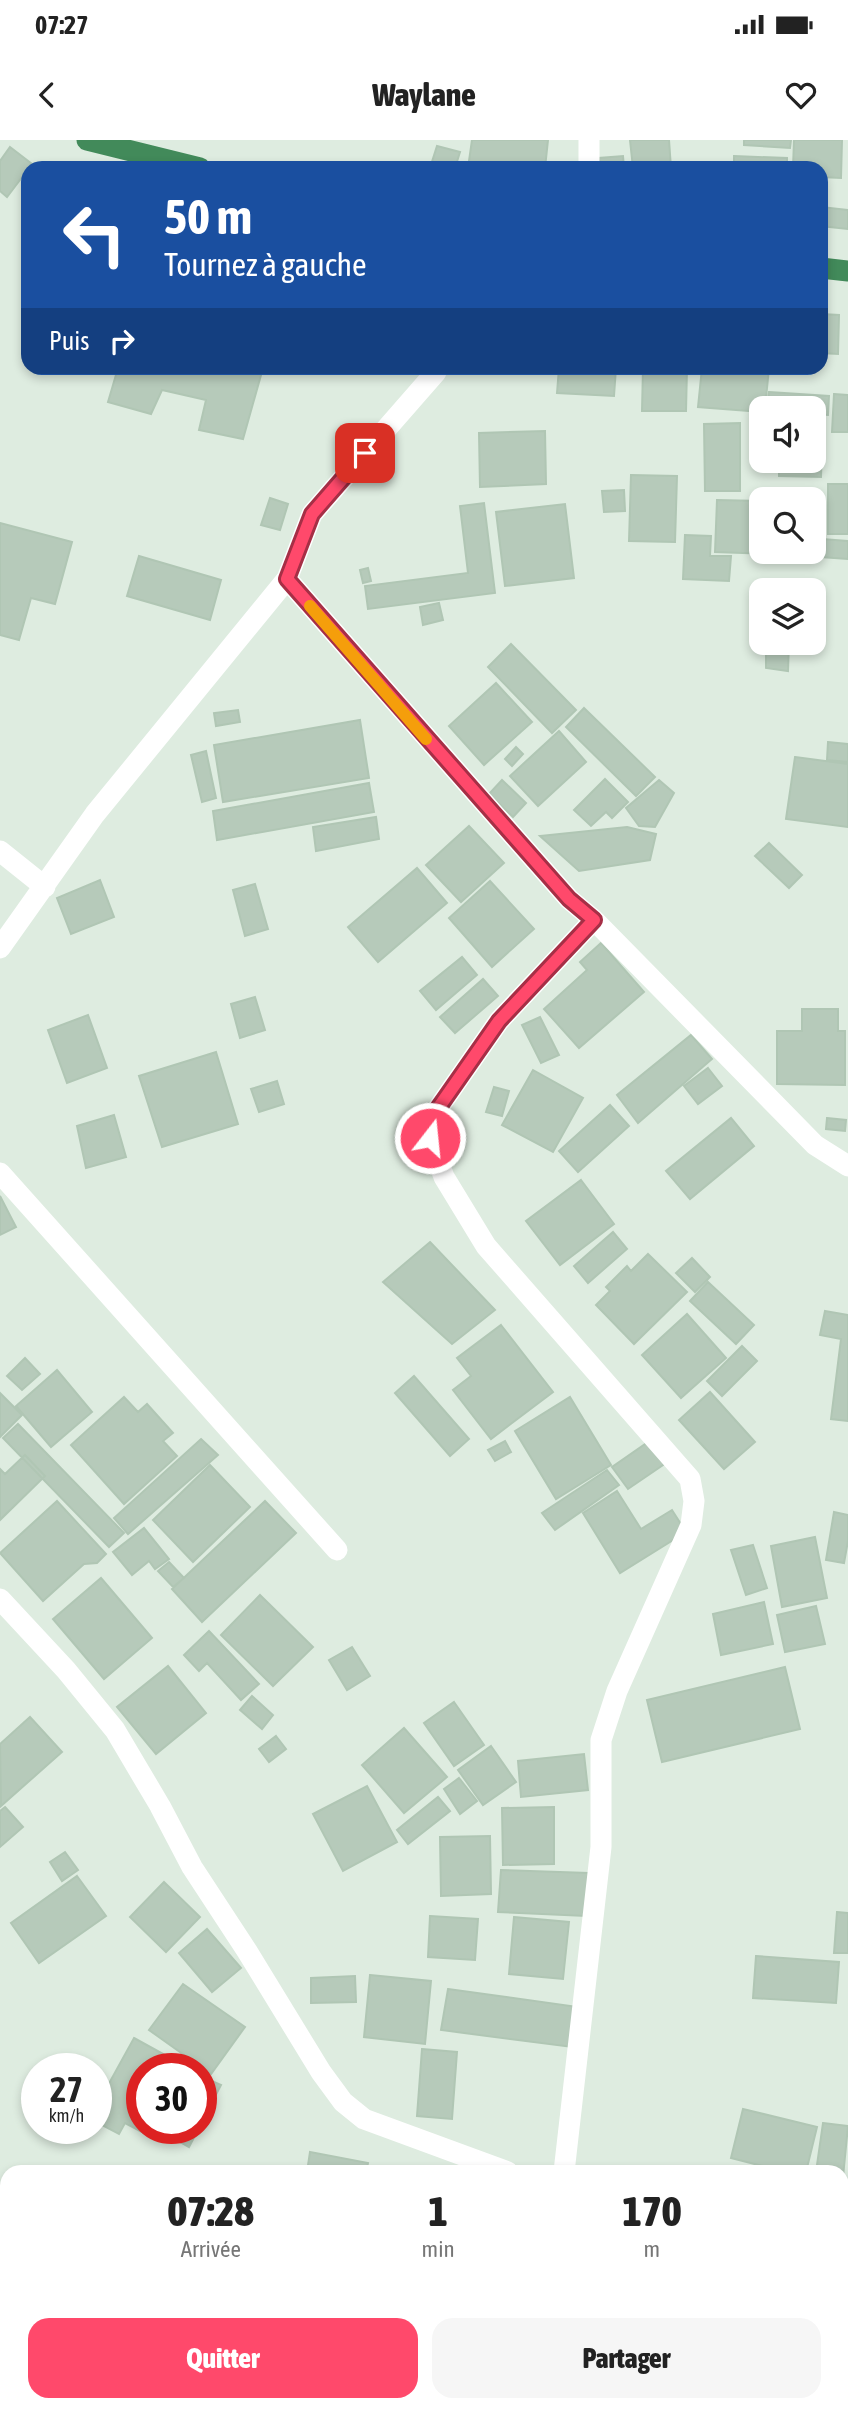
<!DOCTYPE html>
<html lang="fr">
<meta charset="utf-8">
<style>
body{margin:0;font-family:"Asap Condensed",sans-serif;background:#f6f6f6;color:#222;height:100vh;display:flex;flex-direction:column;font-size:26px;white-space:nowrap}
*{box-sizing:border-box;margin:0}
p{font-size:23px;color:#767676}
.icon{flex:none;width:38px;height:38px;fill:none;stroke:currentColor;stroke-width:2;stroke-linecap:round;stroke-linejoin:round}
.map{position:relative;flex:1;overflow:hidden}
.panel{position:absolute;left:0px;top:2025px;width:849px;height:247px;display:flex;flex-direction:column;background:#fff;border-radius:21px 21px 0 0;box-shadow:0 4px 10px #0003}
.panel>*{flex:none}
.top-card{position:absolute;left:21px;top:21px;width:807px;height:214px;border-radius:21px;box-shadow:0 4px 10px #0003;background:#1a4fa0;color:#fff;overflow:hidden}
.controls{position:absolute;left:749px;top:256px;display:grid;gap:14px}
.controls a{display:grid;place-items:center;width:77px;height:77px;border-radius:14px;background:#fff;box-shadow:0 4px 10px #0003;font-size:35px}
.speed{position:absolute;left:21px;top:1913px;display:flex;gap:14px;font-size:35px;font-weight:700;text-align:center}
.speed>*{display:grid;place-content:center;width:91px;height:91px;border-radius:50%;background:#fff;box-shadow:0 4px 10px #0003;line-height:1}
.speed small{font-size:18px;font-weight:400}
.speed .limit{border:10px solid #d22;background:#fff;color:#111}
.pin{position:absolute;display:grid;place-items:center;width:60px;height:60px;color:#fff;margin:-30px;border-radius:14px;box-shadow:0 4px 10px #0006}
.me{position:absolute;width:77px;margin:-38px;rotate:16deg;stroke-linejoin:round;filter:drop-shadow(0 0 5px #0008)}
.turn{display:flex;align-items:center;gap:24px;height:147px;padding:0 28px;font-size:32px}
.turn .icon{width:91px;height:91px;stroke-width:2.5}
.turn b{display:block;font-size:49px;line-height:60px}
.then{display:flex;align-items:center;height:66px;padding:0 28px;background:#0003;gap:14px;font-size:26px}
.eta{display:flex;justify-content:space-evenly;align-items:center;height:119px;text-align:center}
.eta b{font-size:42px;font-weight:800;line-height:49px}
.cta{display:flex;gap:14px;margin-top:auto;padding:14px 28px}
.cta a{flex:1;height:80px;border-radius:21px;background:#ff496b;color:#fff;font-size:28px;font-weight:800;line-height:80px;text-align:center}
.cta a+a{background:#f6f6f6;color:#222}
.status{display:flex;justify-content:space-between;align-items:center;height:49px;padding:0 35px;background:#fff;direction:ltr}
.status svg{height:19px;fill:currentColor}
header{display:flex;justify-content:space-between;align-items:center;height:91px;padding:0 28px;background:#fff;font-size:32px;font-weight:800}
.map>svg:first-child{display:block}
.building{fill:#b6caba;stroke:#b0c6b4;stroke-width:2}
.lines{fill:none;stroke-linecap:round;stroke-linejoin:round}
.minor{stroke:#fff;stroke-width:21}
.trunk{stroke:#428a5a;stroke-width:21}
.route-casing{stroke:#a62f46;stroke-width:18}
.route{stroke:#ff496b;stroke-width:12}
.slow{stroke:#f59e0b;stroke-width:12}
</style>
<div class="status"><b>07:27</b><svg viewBox="0 0 49 12"><path d="M0 12V9h3v3zM5 12V6h3v6zM10 12V3h3v9zM15 12V0h3v12zM26 1h20v11H26zM47 4h2v5h-2z"/></svg></div>
<header><svg class="icon" aria-label="back" viewBox="0 0 24 24"><path d="M15 5l-7 7 7 7"/></svg>Waylane<svg class="icon" aria-label="heart" viewBox="0 0 24 24"><path d="M12 20l-8-8c-3-5 5-10 8-4 3-6 11-1 8 4z"/></svg></header>
<div class="map">
<svg width="848" height="2270" viewBox="0 0 848 2270">
<rect width="100%" height="100%" fill="#deece0"/>
<path class="building" d="M472,0H548L545,28H468Z
M630,0H669L671,28H633Z
M744,0H791L790,8L744,5Z
M794,0H842L841,38L821,37V28H793Z
M437,6L460,12L455,28H430Z
M10,7L32,24L7,57L0,51V21Z
M623,16L624,28H600L599,18Z
M734,16L787,18V28H734Z
M821,67L848,70V89L821,86Z
M821,174L839,175L838,214L821,213Z
M118,228H263L243,299L199,290L206,260L162,250L151,274L108,262Z
M559,228H616L614,256L557,253Z
M643,228H687L686,271H642Z
M702,228H769L765,268H761V272L698,267Z
M769,252L829,256L828,275L814,274V268H767Z
M834,254L848,255V292H832Z
M814,278L823,279L821,337L779,336V320H814Z
M740,283V351H705L704,284Z
M545,291L546,344L480,347L479,293Z
M631,335L677,336L675,402L629,401Z
M828,344H848V394H828Z
M624,350L625,371L604,372L602,351Z
M772,356H801V359H772Z
M270,358L288,364L280,390L261,385Z
M717,360L761,361V411H768V414L715,412Z
M484,363L495,453L368,469L365,446L468,433L460,366Z
M565,364L574,438L505,446L496,372Z
M0,383L72,402L55,464L31,458L19,500L0,495Z
M685,395L711,396L710,416H731L729,441L683,439Z
M822,399L848,401V419L821,417Z
M139,416L221,440L210,480L127,456Z
M368,428L371,441L363,443L360,430Z
M439,463L443,480L423,485L420,467Z
M766,502H789L788,531L766,528Z
M511,504L576,570L552,593L488,527Z
M496,543L532,582L484,625L449,586Z
M584,568L655,637L636,656L566,587Z
M238,570L240,582L216,586L214,573Z
M360,580L369,638L223,662L214,605Z
M559,591L586,622L538,666L510,636Z
M828,602L848,604V622L827,620Z
M516,607L523,614L512,626L505,619Z
M206,611L216,658L202,662L191,615Z
M795,617L848,624V687L786,679Z
M605,639L628,662L612,678L606,672L591,686L574,670Z
M502,640L526,663L513,677L489,654Z
M659,640L674,653L655,687L639,686L626,668Z
M369,643L374,672L217,700L213,671Z
M376,677L379,699L316,711L313,687Z
M469,686L504,723L461,762L426,725Z
M627,687L656,694L650,720L579,731L540,696Z
M769,703L802,735L789,748L755,716Z
M417,728L447,763L378,822L348,787Z
M100,740L114,777L71,794L57,758Z
M490,741L534,789L492,827L449,778Z
M255,744L268,789L245,796L233,750Z
M601,803L644,852L579,908L544,869L587,830L580,822Z
M462,817L477,835L436,870L420,851Z
M483,839L498,856L455,893L440,877Z
M255,857L265,890L240,898L231,864Z
M802,869H838V891H845V945L777,944V891H802Z
M88,875L107,928L67,943L48,890Z
M540,877L559,915L541,923L522,885Z
M691,895L712,919L638,983L617,955Z
M216,912L238,984L162,1007L139,936Z
M708,928L722,946L698,964L684,946Z
M533,930L583,958L553,1012L502,985Z
M277,941L284,964L259,972L251,949Z
M494,947L509,951L502,976L486,972Z
M610,965L629,986L578,1032L559,1011Z
M114,975L126,1017L86,1028L77,986Z
M731,978L754,1006L690,1059L666,1031Z
M827,978L846,980L845,991L826,989Z
M581,1040L614,1084L560,1125L526,1081Z
M0,1056L16,1087L0,1095Z
M613,1092L627,1109L588,1143L574,1126Z
M430,1102L495,1170L452,1204L383,1142Z
M648,1114L687,1152L634,1204L596,1165L610,1151L606,1147L627,1126L631,1131Z
M692,1118L710,1137L695,1152L676,1133Z
M708,1142L754,1185L736,1204L690,1161Z
M825,1171L848,1175V1281L831,1279L841,1199L820,1195Z
M687,1174L726,1218L681,1258L642,1215Z
M501,1185L553,1252L491,1299L453,1250L471,1236L457,1218Z
M742,1206L757,1221L722,1256L707,1241Z
M25,1218L40,1234L22,1250L7,1236Z
M57,1230L92,1272L51,1307L16,1266Z
M414,1236L469,1299L450,1316L395,1253Z
M710,1252L755,1302L724,1329L679,1280Z
M0,1253L22,1275L0,1297Z
M124,1257L138,1272L147,1264L173,1293L163,1301L177,1316L124,1364L71,1305Z
M570,1257L611,1325L556,1359L515,1291Z
M18,1284L124,1393L109,1407L3,1298Z
M201,1299L218,1315L128,1394L114,1378Z
M651,1300L666,1323L628,1349L612,1327Z
M505,1301L511,1312L495,1321L488,1310Z
M25,1315L45,1336L0,1380V1329L5,1334Z
M210,1325L250,1367L193,1422L153,1380Z
M607,1330L619,1345L555,1390L542,1373Z
M617,1351L641,1389L672,1370L686,1392L620,1433L583,1373Z
M57,1361L106,1414L97,1423L84,1424L43,1461L0,1413Z
M265,1361L296,1393L202,1482L172,1449Z
M834,1372L848,1375V1401L844,1423L826,1420Z
M144,1388L169,1419L155,1429L149,1421L132,1435L113,1412Z
M815,1397L827,1458L782,1467L771,1406Z
M753,1405L767,1448L746,1455L731,1410Z
M169,1422L184,1438L173,1447L158,1431Z
M101,1438L152,1498L104,1539L53,1479Z
M260,1455L313,1507L273,1546L221,1495Z
M764,1462L773,1504L721,1515L713,1474Z
M816,1466L825,1504L785,1512L777,1475Z
M209,1491L259,1544L241,1560L207,1523L199,1531L184,1515Z
M352,1507L370,1536L347,1550L329,1520Z
M168,1526L206,1573L156,1614L117,1567Z
M785,1527L800,1589L662,1622L647,1560Z
M252,1556L273,1575L262,1589L240,1570Z
M454,1562L484,1605L454,1626L424,1583Z
M30,1577L62,1612L1,1666L0,1604Z
M404,1588L447,1637L404,1673L362,1625Z
M276,1596L286,1609L269,1622L259,1609Z
M491,1606L516,1642L483,1665L458,1630Z
M584,1614L588,1650L521,1657L518,1621Z
M459,1638L477,1661L460,1674L444,1649Z
M367,1646L397,1702L343,1731L313,1674Z
M438,1657L450,1671L408,1704L397,1690Z
M5,1667L23,1687L0,1707V1671Z
M554,1667V1724L503,1725L502,1668Z
M490,1696L491,1754L441,1756L440,1697Z
M65,1712L78,1730L62,1741L50,1722Z
M501,1730L588,1733L586,1776L498,1772Z
M77,1736L106,1776L39,1823L11,1783Z
M164,1742L200,1777L166,1812L130,1777Z
M837,1772L848,1773V1813H834Z
M430,1776L478,1779L475,1820L428,1817Z
M514,1777L569,1782L563,1839L509,1834Z
M207,1789L241,1828L212,1852L179,1813Z
M756,1816L839,1822L836,1863L753,1858Z
M370,1835L431,1841L425,1904L364,1897Z
M355,1836L356,1862L311,1863V1838Z
M183,1844L245,1887L211,1934L149,1890Z
M448,1849L578,1867L572,1907L441,1890Z
M134,1898L185,1926L183,1928H142V1988H164L157,2000L125,1983L119,1994L96,1982V1967Z
M422,1909L457,1912L452,1979L417,1976Z
M205,1938L221,1945L201,1983V1945Z
M743,1969L817,1987L806,2032H786L731,2018Z
M823,1983L848,1986L843,2037L842,2032H816Z
M179,1988H199L189,2007L173,1998Z
M310,2012L368,2023L366,2032H307Z
M34,2264H99L96,2270H32Z
M108,2264H126L124,2270H115L107,2267Z"/>
<g class="lines">
<path class="minor" d="M589,28V0
M287,439L569,759L594,780L499,881L439,967L430,998L444,1037L486,1106L690,1339L694,1361L691,1385L617,1551L601,1600V1707L564,2032
M0,711L45,747
M594,780L815,1005L848,1026
M0,808L95,674L287,439L312,374L436,232L437,228
M0,1033L337,1410
M0,1459L66,1530L115,1590L160,1666L192,1727L247,1811L321,1932L343,1962L364,1979L508,2032
M842,2183L848,2186"/>
<path class="trunk" d="M87,0L200,28
M821,128L848,131"/>
</g>
<g class="lines">
<defs>
<path id="route" d="M365,313L312,374L287,439L569,759L594,780L499,881L439,967L430,998"/>
</defs>
<use href="#route" class="route-casing"/>
<use href="#route" class="route"/>
<path class="slow" d="M310,466L426,599"/>
</g>
</svg>
<div class="controls">
<a><svg class="icon" aria-label="sound" viewBox="0 0 24 24"><path d="M4 9h4l5-4v14l-5-4H4zM17 9q2 3 0 6"/></svg></a>
<a><svg class="icon" aria-label="search" viewBox="0 0 24 24"><circle cx="10" cy="10" r="6"/><path d="M15 15l6 6"/></svg></a>
<a><svg class="icon" aria-label="layers" viewBox="0 0 24 24"><path d="M12 4l9 5-9 5-9-5zM3 14l9 5 9-5"/></svg></a>
</div>
<div class="speed"><div>27<small>km/h</small></div><div class="limit">30</div></div>
<div class="pin" style="left:365px;top:313px;background:#d93025"><svg class="icon" aria-label="arrive" viewBox="0 0 24 24"><path d="M6 21V4h12l-3 4 3 4H6"/></svg></div>
<svg class="me" style="left:430px;top:998px" viewBox="-20 -20 40 40"><circle r="17" fill="#ff496b" stroke="#fff" stroke-width="3"/><path d="M0-11L8 9 0 5-8 9z" fill="#fff"/></svg>
<div class="top-card">
<div class="turn"><svg class="icon" aria-label="left" viewBox="0 0 24 24"><path d="M17 20v-9H6M10 6l-5 5 5 5"/></svg><div><b>50 m</b>Tournez à gauche</div></div>
<div class="then">Puis<svg class="icon" aria-label="right" viewBox="0 0 24 24"><path d="M7 20v-9h11M14 6l5 5-5 5"/></svg></div>
</div>
<section class="panel">
<div class="eta">
<div><b>07:28</b><p>Arrivée</p></div>
<div><b>1</b><p>min</p></div>
<div><b>170</b><p>m</p></div>
</div>
<div class="cta"><a>Quitter</a><a>Partager</a></div>
</section>
</div>
